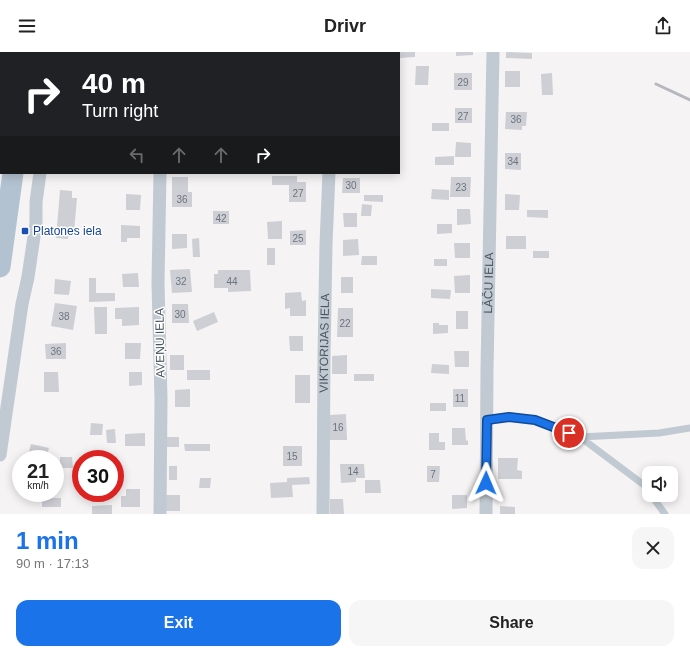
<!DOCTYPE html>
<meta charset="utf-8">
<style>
body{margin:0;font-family:Arial,sans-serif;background:#f6f6f6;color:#222;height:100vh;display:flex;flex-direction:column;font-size:15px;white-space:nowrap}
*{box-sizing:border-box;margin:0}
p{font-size:13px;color:#767676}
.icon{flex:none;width:22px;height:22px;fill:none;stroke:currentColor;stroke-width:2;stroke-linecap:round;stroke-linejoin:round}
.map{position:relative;height:462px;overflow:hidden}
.details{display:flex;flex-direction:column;background:#fff;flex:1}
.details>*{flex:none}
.hud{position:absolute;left:0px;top:0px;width:400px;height:122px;box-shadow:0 2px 10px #0003;background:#202124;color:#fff;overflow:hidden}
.tools{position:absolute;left:642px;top:414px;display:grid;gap:8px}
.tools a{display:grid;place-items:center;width:36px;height:36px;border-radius:8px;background:#fff;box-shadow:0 2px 10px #0003;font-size:20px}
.speed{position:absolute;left:12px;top:398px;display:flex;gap:8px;font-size:20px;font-weight:700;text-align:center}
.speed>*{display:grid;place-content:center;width:52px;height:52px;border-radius:50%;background:#fff;box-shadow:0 2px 10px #0003;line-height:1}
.speed small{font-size:10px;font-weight:400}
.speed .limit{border:6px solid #d22;background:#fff;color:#111}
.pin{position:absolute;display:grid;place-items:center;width:34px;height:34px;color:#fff;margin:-17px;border:2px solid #fff;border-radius:50%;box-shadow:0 1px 4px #0007}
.me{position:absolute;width:44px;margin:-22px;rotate:1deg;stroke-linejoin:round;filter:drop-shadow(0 0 3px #0008)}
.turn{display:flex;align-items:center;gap:14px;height:84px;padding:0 16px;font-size:18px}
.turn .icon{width:52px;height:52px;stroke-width:2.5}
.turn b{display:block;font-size:28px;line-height:34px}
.lanes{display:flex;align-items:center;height:38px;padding:0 16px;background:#0003;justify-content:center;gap:20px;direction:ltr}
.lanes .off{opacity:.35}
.round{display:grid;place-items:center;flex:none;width:42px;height:42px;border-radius:12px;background:#f6f6f6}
.overview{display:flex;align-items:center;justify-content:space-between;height:68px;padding:0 16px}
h1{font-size:24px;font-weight:600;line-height:30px;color:#1a73e8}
.action{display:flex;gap:8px;margin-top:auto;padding:8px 16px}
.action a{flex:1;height:46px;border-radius:12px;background:#1a73e8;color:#fff;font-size:16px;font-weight:600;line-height:46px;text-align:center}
.action a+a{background:#f6f6f6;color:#222}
header{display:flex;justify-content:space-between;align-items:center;height:52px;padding:0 16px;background:#fff;font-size:18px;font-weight:600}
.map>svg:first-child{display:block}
.building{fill:#cdcfd5}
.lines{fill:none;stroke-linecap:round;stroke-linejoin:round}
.service{stroke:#c1cad2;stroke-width:7}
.minor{stroke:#c1cad2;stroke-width:13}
.primary{stroke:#b3c2d1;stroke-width:21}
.rail{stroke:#b5b8bd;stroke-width:3}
.route-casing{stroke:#114b97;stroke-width:10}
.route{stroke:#1a73e8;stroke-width:7}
.transit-dot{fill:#1a4fb4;stroke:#fff;stroke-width:1.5}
.labels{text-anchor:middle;stroke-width:3;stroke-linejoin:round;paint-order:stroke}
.number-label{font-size:10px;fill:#6b747e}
.transit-label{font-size:12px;fill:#164399;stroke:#fff;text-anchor:start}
.street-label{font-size:12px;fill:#4a5661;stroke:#fff}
</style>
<header><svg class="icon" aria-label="menu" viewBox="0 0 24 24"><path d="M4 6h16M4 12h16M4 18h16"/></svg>Drivr<svg class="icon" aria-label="share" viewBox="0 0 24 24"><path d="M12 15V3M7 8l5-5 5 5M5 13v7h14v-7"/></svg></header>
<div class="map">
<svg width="690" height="462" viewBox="0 0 690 462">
<rect width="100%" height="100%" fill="#f5f3f3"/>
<path class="building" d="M399,0H415V5L399,6Z
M456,0H473V3L456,4Z
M506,0L532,1V7L506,6Z
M416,14H429L428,33H415Z
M505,19H520V35H505Z
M454,21H472V38H454Z
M552,21L553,43H542L541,22Z
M455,56H472V71H455Z
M506,60H527L526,74H522V78L505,77Z
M432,71H449V79H432Z
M456,90L471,91V105H455Z
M505,101H521V118L505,117Z
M454,104V113H435V105Z
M272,124H297V130H306V150H289V133H272Z
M172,125H188V140H192V155H172Z
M451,125H471L470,145H450Z
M343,126H360V141H342Z
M432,137L449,138V148L431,147Z
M60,138L72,139V146H77L74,180L69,179L68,187L56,186Z
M126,142L141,143L140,158H126Z
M505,142L520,143L519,158H505Z
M364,143H383V150L364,149Z
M362,152L372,153L371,164H361Z
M457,157H470L471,172L457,173Z
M527,158H548V166L527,165Z
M213,159H229V172H213Z
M343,161H357V175H344Z
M282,169V187H268L267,170Z
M437,172H452V181L437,182Z
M121,173L140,174V186H127V190H121Z
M306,178V193H290V179Z
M172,182H187V196L172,197Z
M506,184H526V197H506Z
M199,186L200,205H193L192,187Z
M358,187L359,203L343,204V188Z
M454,191H470V206H455Z
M267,196H275V213H267Z
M533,199H549V206H533Z
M362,204H377V213H361Z
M434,207H447V214H434Z
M190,217L192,240L172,241L170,218Z
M218,218H250L251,239L228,240V236H214V222H218Z
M138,221L139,235H123L122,222Z
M470,223V241H455L454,224Z
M341,225H353V241H341Z
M89,226H96V241H115V249L89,250Z
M55,227L71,229L69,243L54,242Z
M431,237L451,238L450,247L431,246Z
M301,240L302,249L306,248V264H290V256L285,257V241Z
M55,251L77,254L73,278L51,274Z
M172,252H188L189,271H172Z
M94,255H107V282H95Z
M139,255V273L122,274V267H115V256Z
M338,256H353V285H337Z
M456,259H468V277H456Z
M214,260L218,270L197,279L193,269Z
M433,271H439V273H448V281L433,282Z
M289,284H303V299H290Z
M66,291V307H46L45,292Z
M125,291H141L140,307H125Z
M454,299H469V315H455Z
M170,303H184V318H170Z
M347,303V322H332V304Z
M432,312L449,313V322L431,321Z
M187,318H210V328H187Z
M44,320H58L59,340H44Z
M129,320H142V333L129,334Z
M354,322H374V329H354Z
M295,323H310V351H295Z
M190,337V355H175V338Z
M453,337H468V355H453Z
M430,351H446V359H430Z
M346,362L347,388H330V363Z
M91,371L103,372L102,383H90Z
M452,376H465L466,389L468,388V393H452Z
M115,377L116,391H107L106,378Z
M145,381V394H125V382Z
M429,381H439V390H445V398H429Z
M167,385H179V395H167Z
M31,392L49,396L46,407H31L32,401L29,400Z
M184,392H210V399H185Z
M283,394H302V414H283Z
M60,405H72L73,416H60Z
M498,406H518L517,418L522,419V427H498Z
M340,412H364L365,426H356V430L341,431Z
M169,414H177V428H169Z
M427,414H440L439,430H427Z
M309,425L310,432L292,433L293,445L271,446L270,431L287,430V426Z
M200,426H211L210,436H199Z
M365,428H380L381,441H365Z
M126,437H140V455H121V444H126Z
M166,443H180V459H166Z
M452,443H467V456L452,457Z
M42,446H61V455H42Z
M330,447H343L344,462H330Z
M112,453V462H92V454Z
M500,454L515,455V462H500Z"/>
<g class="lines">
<path class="service" d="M0,5H1
M487,368L509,365L535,367L580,385L644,433L649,440
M580,385L659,381L690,376
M651,443L665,462"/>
<g class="minor">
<path d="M58,1V0"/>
<path d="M330,1V0"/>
<path d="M0,403L22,252L28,225L36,171V150L40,121"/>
<path d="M160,462L161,347L158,231L160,121"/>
<path id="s1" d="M323,462L324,305L326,192L329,121"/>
<path id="s2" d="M486,462L487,318L493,0"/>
</g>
<path class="primary" d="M30,1V0
M0,215L13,121"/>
<path class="rail" d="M656,32L690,48"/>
</g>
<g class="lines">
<defs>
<path id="route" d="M486,431L487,368L509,365L535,368L569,381"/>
</defs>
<use href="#route" class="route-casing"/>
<use href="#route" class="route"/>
</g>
<rect class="transit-dot" x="21" y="175" width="8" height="8" rx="2"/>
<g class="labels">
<g class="number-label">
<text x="463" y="34">29</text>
<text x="463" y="68">27</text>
<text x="516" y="71">36</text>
<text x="513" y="113">34</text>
<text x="351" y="137">30</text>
<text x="461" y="139">23</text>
<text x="298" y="145">27</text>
<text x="182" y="151">36</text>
<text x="221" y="170">42</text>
<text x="298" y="190">25</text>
<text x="181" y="233">32</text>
<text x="232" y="233">44</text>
<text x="180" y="266">30</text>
<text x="64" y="268">38</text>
<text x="345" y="275">22</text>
<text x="56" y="303">36</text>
<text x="460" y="350">11</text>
<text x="338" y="379">16</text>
<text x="292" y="408">15</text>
<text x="353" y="423">14</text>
<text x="433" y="426">7</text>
</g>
<g class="transit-label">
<text x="33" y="183">Platones iela</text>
</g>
<g class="street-label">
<text dy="4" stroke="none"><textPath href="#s2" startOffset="231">LĀČU IELA</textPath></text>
<text transform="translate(160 291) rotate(-91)" y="4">AVEŅU IELA</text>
<text dy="4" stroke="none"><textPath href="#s1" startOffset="171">VIKTORIJAS IELA</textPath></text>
</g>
</g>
</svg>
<div class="tools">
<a><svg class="icon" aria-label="sound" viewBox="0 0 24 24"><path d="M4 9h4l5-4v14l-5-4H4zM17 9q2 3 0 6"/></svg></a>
</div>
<div class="speed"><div>21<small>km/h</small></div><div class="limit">30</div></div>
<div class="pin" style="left:569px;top:381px;background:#d93025"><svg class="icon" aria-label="arrive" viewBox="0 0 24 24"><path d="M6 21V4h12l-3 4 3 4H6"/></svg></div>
<svg class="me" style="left:486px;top:431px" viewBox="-20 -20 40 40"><path d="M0-17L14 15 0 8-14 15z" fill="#1a73e8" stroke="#fff" stroke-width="4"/></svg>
<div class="hud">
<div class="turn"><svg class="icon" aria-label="right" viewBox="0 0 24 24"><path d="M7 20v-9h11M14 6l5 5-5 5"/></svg><div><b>40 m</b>Turn right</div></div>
<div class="lanes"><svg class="icon off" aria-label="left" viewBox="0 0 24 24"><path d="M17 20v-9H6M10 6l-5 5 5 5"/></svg><svg class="icon off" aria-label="ahead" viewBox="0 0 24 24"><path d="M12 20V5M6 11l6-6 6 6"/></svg><svg class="icon off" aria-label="ahead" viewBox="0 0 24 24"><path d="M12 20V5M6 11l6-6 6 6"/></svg><svg class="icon" aria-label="right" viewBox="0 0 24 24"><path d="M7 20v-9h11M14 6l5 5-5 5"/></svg></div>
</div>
</div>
<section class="details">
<div class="overview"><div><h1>1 min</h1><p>90 m · 17:13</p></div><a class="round"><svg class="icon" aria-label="close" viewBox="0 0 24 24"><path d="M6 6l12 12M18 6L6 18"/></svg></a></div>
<div class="action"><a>Exit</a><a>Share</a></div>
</section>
